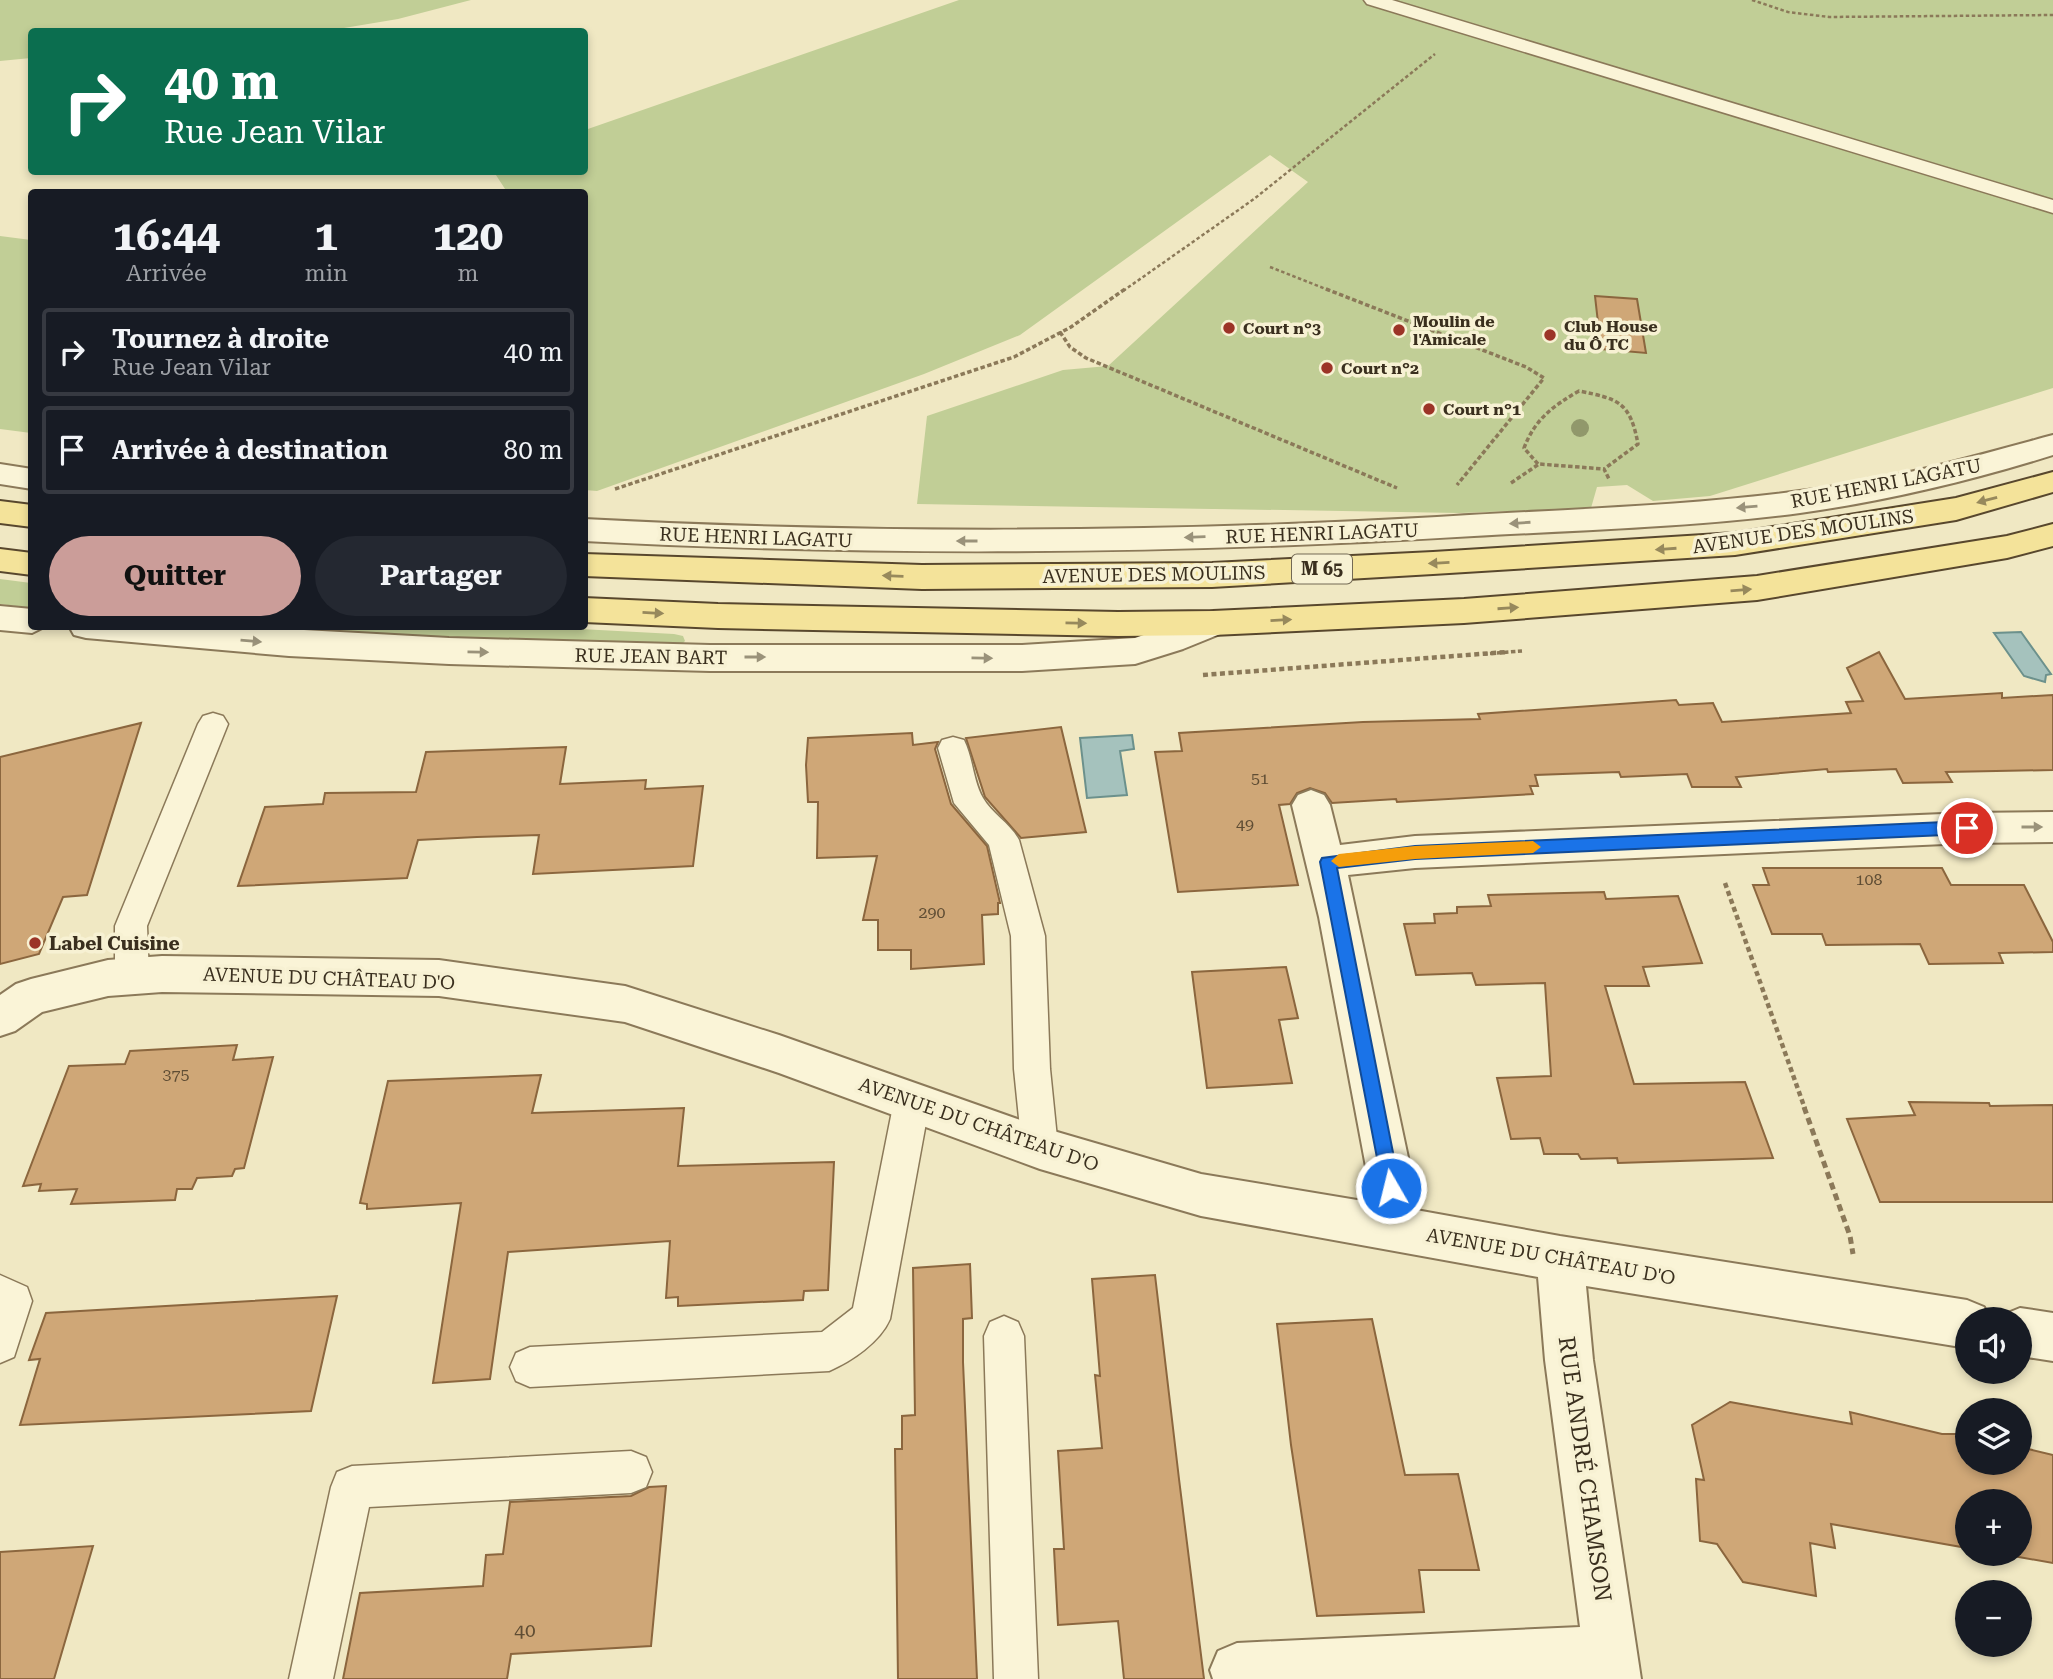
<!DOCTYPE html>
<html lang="fr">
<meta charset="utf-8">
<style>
body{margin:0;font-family:"Roboto Serif",serif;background:#242831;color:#f1f3f6;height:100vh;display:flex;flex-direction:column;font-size:26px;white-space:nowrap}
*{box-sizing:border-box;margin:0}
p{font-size:23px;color:#9ea1a6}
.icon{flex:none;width:38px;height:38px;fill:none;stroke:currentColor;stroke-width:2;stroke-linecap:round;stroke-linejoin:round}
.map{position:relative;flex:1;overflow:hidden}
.details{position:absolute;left:28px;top:189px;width:560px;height:441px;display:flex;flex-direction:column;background:#171b24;border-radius:7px;box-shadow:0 4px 10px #0003}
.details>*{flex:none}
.banner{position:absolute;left:28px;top:28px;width:560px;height:147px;border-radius:7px;box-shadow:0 4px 10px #0003;background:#0b6e4f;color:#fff;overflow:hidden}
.tools{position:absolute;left:1955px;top:1307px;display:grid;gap:14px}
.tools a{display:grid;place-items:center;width:77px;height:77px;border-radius:50%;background:#171b24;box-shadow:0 4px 10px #0003;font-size:35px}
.pin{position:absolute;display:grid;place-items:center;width:60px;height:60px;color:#fff;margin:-30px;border:4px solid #fff;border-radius:50%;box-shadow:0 2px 7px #0007}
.me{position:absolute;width:77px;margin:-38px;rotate:352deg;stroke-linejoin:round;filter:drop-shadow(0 0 5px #0008)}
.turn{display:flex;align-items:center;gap:24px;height:147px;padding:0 21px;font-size:32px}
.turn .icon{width:91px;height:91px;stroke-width:2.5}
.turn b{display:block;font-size:49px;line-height:60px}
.eta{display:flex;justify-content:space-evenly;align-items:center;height:119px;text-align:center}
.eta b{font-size:42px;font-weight:700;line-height:49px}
.button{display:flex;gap:14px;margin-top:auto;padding:14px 21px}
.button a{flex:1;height:80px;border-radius:42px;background:#cb9d99;color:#111;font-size:28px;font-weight:700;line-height:80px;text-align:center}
.button a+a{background:#242831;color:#f1f3f6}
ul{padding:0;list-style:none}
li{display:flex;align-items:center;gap:21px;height:88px;margin:0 14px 10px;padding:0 7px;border:4px solid #363941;border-radius:7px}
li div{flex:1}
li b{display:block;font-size:26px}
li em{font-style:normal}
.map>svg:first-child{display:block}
.green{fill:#c1ce96}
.water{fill:#a5c2bd;stroke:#6c918c;stroke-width:2}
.building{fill:#cfa777;stroke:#8b663e;stroke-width:2}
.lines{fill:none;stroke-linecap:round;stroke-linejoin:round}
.lane-casing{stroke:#8b7959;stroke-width:3}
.street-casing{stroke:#8b7959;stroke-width:4}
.primary-casing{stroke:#58472d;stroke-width:4}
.path-far3{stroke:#8b7959;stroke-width:2.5;stroke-dasharray:3.5 2.5;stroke-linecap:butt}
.path-far2{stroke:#8b7959;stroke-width:3.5;stroke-dasharray:4.5 2.5;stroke-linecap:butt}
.path-far1{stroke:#8b7959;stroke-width:4.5;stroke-dasharray:5 3.5;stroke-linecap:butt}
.path{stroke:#8b7959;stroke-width:5;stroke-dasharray:7 4.5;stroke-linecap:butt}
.lane{fill:#faf4d7;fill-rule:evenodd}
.street{fill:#faf4d7;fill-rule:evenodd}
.primary{fill:#f4e39a;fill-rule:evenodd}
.tree{fill:#91986b}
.oneway{fill:#97895c}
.oneway2{fill:#9a927a}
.route{fill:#1a73e8;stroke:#114b97;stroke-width:2}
.slow{fill:#f59e0b}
.poi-dot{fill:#9c3427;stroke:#f7f1d3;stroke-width:2.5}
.labels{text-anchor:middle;stroke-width:7;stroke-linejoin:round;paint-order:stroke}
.far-poi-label{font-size:16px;font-weight:bold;fill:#3a2f1e;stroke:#f7f1d3;text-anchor:start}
.number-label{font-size:16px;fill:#5f4d34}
.shield{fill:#f7f1d3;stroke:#736954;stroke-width:2}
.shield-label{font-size:18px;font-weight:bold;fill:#3a2f1e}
.street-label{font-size:19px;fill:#3a2f1e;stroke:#f7f1d3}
.poi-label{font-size:19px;font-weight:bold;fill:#3a2f1e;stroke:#f7f1d3;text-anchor:start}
.near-number-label{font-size:19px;fill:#5f4d34}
.near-street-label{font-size:23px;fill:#3a2f1e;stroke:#f7f1d3}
</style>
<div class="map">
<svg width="2053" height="1679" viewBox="0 0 2053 1679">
<rect width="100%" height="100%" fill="#f0e8c3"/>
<path class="green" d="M0,0H471L398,19L326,31L32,32L31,58L0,61Z
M959,0H2053V388L1710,496L1653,501L1627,485L1597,487L1591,508L1459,513L917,504L927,416L1063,370L1108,366L1308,182L1270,155L1020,335L924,374L597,491L585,490L584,192H507L494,172H584L585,130Z
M0,236L31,240V433L0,429Z
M0,579L31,583V608L0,604Z
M232,627H543L674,634L683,636L685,641L681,645L448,641Z"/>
<path class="water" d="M2021,632L2051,674L2046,675L2045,682L2024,676L1994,633Z
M1132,735L1134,749L1120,751L1127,795L1087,798L1080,738Z"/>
<path class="building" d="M1595,296L1637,299L1646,353L1601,349Z
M1879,652L1905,699L2002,693V698L2053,695V770L1946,772L1952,782L1903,783L1896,769L1828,772L1827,769L1736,777L1741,787H1692L1687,774L1621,777L1619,772L1535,775L1538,786H1530L1533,794L1397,802L1396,799L1332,803L1325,793L1310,788L1297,793L1290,804L1279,805L1298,885L1178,892L1155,752L1182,751L1179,733L1363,722L1480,719L1478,714L1676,700L1679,705L1713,703L1722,722L1851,713L1846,702L1863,701L1847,668Z
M141,723L87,895L63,897L39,954L0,964V757Z
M1061,727L1086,832L1021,838L985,797L966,738Z
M912,733L913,745L938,742L935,749L951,804L987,846L1000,903H998V914L982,915L984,964L911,969V950H878V920H863L877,856L817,858L818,802H808L806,765L808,738Z
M566,747L560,784L646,780L645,789L703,786L693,866L533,874L539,835L477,837L418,840L407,878L238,886L265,807L323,804L325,793L416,792L426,752Z
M1763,868H1942L1951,885H2024L2053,942V952L1999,953L2003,963L1929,964L1920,944L1826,945L1822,934H1772L1753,885H1769Z
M1604,892L1606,899L1678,896L1702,963L1643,967L1649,986H1605L1634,1084L1745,1082L1773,1158L1618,1163L1617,1158L1581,1159L1578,1154H1544L1540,1138L1511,1139L1497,1078L1551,1076L1545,983L1476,985L1472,973L1416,975L1404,924L1435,923L1434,914L1457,913V907L1491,906L1488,895Z
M1286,967L1298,1018L1279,1020L1292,1083L1207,1088L1192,972Z
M237,1045L233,1060L273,1057L244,1168L235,1169L232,1176L197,1178L192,1189H177L175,1200L71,1204L77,1189L39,1191L41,1184L23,1186L69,1066L125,1064L130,1051Z
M541,1075L532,1113L684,1108L678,1166L834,1162L828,1290L804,1291L803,1300L678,1306V1297L666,1298L670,1241L508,1252L490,1379L433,1383L461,1203L367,1209V1204L360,1203L388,1081Z
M1909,1102L1989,1103L1990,1106L2053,1105V1202H1880L1847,1119L1915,1115Z
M970,1264L972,1318L963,1319V1362L977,1679H898L895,1449H902V1416L915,1415L913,1268Z
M1155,1275L1179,1479L1204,1679H1124L1118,1621L1058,1625L1054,1549H1064L1058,1451L1102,1448L1095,1375L1100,1376L1092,1279Z
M337,1296L311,1411L20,1425L40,1359L29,1360L46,1313Z
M1372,1319L1405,1475L1458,1474L1479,1570H1419L1424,1612L1317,1616L1291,1445L1277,1324Z
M1730,1402L1852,1424L1850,1412L1942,1434H1967V1463H2020V1447L2053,1455V1563L2002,1554H2020V1502H1967V1548L1831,1524L1835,1548L1810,1543L1816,1596L1743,1582L1717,1544L1700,1541L1696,1479L1704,1480L1692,1425Z
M666,1486L651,1646L511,1654L507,1679H343L360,1593L483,1586L486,1555L503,1554L510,1502L631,1496L649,1487Z
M93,1546L54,1679H0V1552Z"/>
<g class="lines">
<defs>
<path id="lane" d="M1364,0H1392L2053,200V213L1367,4Z
M213,713L223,716L228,724L147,926L149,976L144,986L132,990L120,986L115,976V926L198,724L203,716Z
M953,737L964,740C973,758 973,781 983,798C992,814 1010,823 1019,840L1045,936L1050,1069L1058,1148L1053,1160L1040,1165L1027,1160L1022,1148L1014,1069L1011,936L989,845L954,803L938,748L942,740Z
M912,1085L925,1090L930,1101L890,1319C880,1342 852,1361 829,1371L530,1387L516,1381L510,1367L516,1353L530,1347L822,1332L853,1308L894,1101L899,1090Z
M0,1275L27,1287L32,1301L14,1357L0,1363Z
M1004,1316L1018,1322L1024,1336L1038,1679H994L984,1336L990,1322Z
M631,1451L646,1457L652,1472L646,1487L631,1493L369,1507L333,1679H289L331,1487L337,1472L352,1466Z"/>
<path id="street" d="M2053,435V455C1970,481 1886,501 1800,513C1692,527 1583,530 1474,536C1177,554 882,557 584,541V519C869,534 1153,533 1437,517C1568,509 1700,506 1829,487C1906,476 1979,455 2053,435Z
M0,464L32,469V489L0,484Z
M0,606L32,609V626H46L32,633L0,630Z
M1213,611L1225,614L1230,623L1225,632L1183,649L1135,664L1022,671H710L449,664L289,656L86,638L74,635L69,626H232L449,638L710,645H1022L1135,638Z
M1311,790L1324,795L1330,805L1340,845L1415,836L1967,813L2053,812V842L1967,843L1415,868L1348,875L1410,1167L1416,1210L1560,1236L1967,1300L1984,1307L1989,1320H1967V1348L1586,1286L1593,1360L1641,1679H1213L1210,1670L1218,1651L1237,1643L1580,1627L1545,1360L1538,1277L1201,1216L1040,1169L779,1073L625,1022L439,996L162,992L108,996L42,1012L15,1031L0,1036V995L16,984L31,979L108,960L162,956L439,960L625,986L779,1035L1040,1127L1201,1174L1369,1202L1366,1167L1319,917L1292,805L1298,795Z
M2020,1308L2053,1313V1361L2020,1356V1320H2001L2003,1315Z"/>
<path id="primary" d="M2053,472V492L1956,520L1735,555L1433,574L1212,587L922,589L584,576V554L922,565L1212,563L1433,552L1735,533L1956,498Z
M0,501L32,505V527L0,523Z
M2053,524V546L2007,558L1757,600L1464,623L1213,635L1118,636L718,628L584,622V598L718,604L1118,612L1213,611L1464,599L1757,576L2007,536Z
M0,549L32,553V575L0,571Z"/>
</defs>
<use href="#lane" class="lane-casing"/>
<use href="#street" class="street-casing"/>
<use href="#primary" class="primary-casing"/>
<path class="path-far3" d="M1752,0L1788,12L1829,17L2053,15
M1270,267L1331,291
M1123,291L1254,199L1435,54"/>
<path class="path-far2" d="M1326,289L1526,367L1544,378L1457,485
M1060,332L1070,347L1086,358L1397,488
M1538,464L1524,448C1535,419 1553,406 1579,391C1619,399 1630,402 1638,444L1604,469
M1511,483L1539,464L1604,469L1609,479
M615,489L1014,357L1071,327L1125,289
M1483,654L1522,651"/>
<path class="path-far1" d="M1203,675L1507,652
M1725,883L1805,1109"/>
<path class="path" d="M1804,1107L1850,1236L1853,1254"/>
<use href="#lane" class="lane"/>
<use href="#street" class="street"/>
<use href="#primary" class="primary"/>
</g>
<circle class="tree" cx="1580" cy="428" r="9"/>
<defs><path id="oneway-solid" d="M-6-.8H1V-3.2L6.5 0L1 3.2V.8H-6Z" transform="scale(1.75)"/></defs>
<g class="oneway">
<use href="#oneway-solid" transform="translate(1987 500) rotate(165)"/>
<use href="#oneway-solid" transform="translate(1666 549) rotate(176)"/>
<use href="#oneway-solid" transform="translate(1439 563) rotate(177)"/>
<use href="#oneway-solid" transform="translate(893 576) rotate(-178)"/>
<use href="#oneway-solid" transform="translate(1741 590) rotate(-5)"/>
<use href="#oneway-solid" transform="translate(1508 608) rotate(-4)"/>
<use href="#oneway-solid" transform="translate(653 613) rotate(3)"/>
<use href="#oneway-solid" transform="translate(1281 620) rotate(-3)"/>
<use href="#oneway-solid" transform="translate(1076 623) rotate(1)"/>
</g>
<g class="oneway2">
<use href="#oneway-solid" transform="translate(1747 507) rotate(175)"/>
<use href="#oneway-solid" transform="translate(1520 523) rotate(176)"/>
<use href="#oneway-solid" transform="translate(1195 537) rotate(178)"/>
<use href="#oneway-solid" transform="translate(967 541) rotate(-180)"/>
<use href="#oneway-solid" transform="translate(251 641) rotate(5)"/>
<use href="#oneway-solid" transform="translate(478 652) rotate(1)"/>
<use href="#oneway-solid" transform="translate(755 657)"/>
<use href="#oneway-solid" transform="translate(982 658) rotate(1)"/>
<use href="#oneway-solid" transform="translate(2032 827)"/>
</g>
<path class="route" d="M1967,821L1975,828L1967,834L1415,859L1337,868L1400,1188L1397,1194L1391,1197L1384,1194L1320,862L1322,858L1415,846Z"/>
<path class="slow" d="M1533,841L1541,847L1533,853L1415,859L1339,867L1331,861L1339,854L1415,846Z"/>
<g class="poi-dot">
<circle cx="1229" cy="328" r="7"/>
<circle cx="1399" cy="330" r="7"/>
<circle cx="1550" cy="335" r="7"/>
<circle cx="1327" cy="368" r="7"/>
<circle cx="1429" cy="409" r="7"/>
<circle cx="35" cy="943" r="7"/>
</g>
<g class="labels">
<g class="far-poi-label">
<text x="1413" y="327">Moulin de<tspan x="1413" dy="18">l'Amicale</tspan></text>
<text x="1564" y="332">Club House<tspan x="1564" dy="18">du Ô TC</tspan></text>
<text x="1243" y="334">Court n°3</text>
<text x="1341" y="374">Court n°2</text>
<text x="1443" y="415">Court n°1</text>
</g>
<g class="number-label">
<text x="1260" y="784">51</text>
<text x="1245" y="830">49</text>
<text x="1869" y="885">108</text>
<text x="932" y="918">290</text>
<text x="176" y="1080">375</text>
</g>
<rect class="shield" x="1292" y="554.5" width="60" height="29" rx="5"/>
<g class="shield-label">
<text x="1322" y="575">M 65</text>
</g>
<g class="street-label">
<text transform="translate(1886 483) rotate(-11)" y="7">RUE HENRI LAGATU</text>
<text transform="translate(1803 531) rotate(-8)" y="7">AVENUE DES MOULINS</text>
<text transform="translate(1322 533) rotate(-2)" y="7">RUE HENRI LAGATU</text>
<text transform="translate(756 537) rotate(2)" y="7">RUE HENRI LAGATU</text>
<text transform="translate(1154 574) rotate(-1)" y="7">AVENUE DES MOULINS</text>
<text transform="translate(651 656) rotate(1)" y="7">RUE JEAN BART</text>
<text transform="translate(329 978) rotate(2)" y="7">AVENUE DU CHÂTEAU D'O</text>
<text transform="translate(979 1124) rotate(19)" y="7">AVENUE DU CHÂTEAU D'O</text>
<text transform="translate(1551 1256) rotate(10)" y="7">AVENUE DU CHÂTEAU D'O</text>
</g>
<g class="poi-label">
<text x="49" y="950">Label Cuisine</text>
</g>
<g class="near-number-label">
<text x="525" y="1637">40</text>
</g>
<g class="near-street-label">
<text transform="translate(1585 1469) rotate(82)" y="8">RUE ANDRÉ CHAMSON</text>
</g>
</g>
</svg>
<div class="tools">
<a><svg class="icon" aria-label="sound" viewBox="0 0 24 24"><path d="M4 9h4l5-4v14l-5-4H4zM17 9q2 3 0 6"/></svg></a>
<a><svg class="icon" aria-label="layers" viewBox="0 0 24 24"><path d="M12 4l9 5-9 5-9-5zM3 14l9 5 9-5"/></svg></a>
<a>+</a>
<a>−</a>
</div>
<div class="pin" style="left:1967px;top:828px;background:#d93025"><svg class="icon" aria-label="arrive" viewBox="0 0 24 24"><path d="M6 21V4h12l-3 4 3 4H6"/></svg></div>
<svg class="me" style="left:1391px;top:1188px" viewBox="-20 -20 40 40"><circle r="17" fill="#1a73e8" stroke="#fff" stroke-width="3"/><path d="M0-11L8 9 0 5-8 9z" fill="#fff"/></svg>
<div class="banner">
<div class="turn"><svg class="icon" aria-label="right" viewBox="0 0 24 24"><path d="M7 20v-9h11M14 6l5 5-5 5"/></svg><div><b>40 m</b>Rue Jean Vilar</div></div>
</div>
<section class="details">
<div class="eta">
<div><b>16:44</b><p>Arrivée</p></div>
<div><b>1</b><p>min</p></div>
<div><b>120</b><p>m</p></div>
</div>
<ul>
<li><svg class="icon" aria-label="right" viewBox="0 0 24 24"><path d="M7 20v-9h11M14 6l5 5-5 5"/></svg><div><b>Tournez à droite</b><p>Rue Jean Vilar</p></div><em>40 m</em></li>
<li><svg class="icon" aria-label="arrive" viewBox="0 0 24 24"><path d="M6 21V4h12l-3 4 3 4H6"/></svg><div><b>Arrivée à destination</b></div><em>80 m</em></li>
</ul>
<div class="button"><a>Quitter</a><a>Partager</a></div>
</section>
</div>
